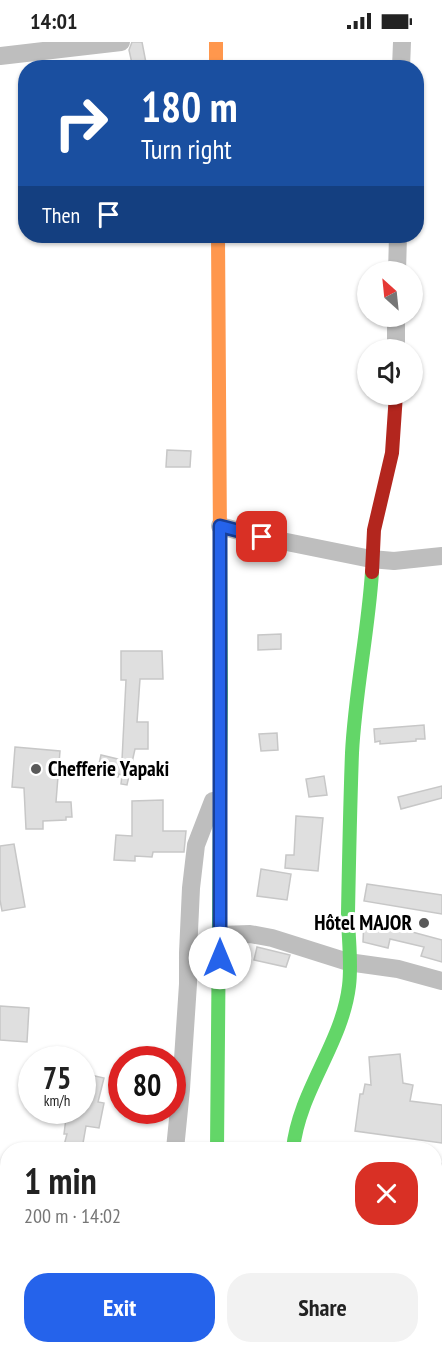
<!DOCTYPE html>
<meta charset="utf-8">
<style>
body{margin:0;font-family:"PT Sans Narrow",sans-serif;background:#f2f2f2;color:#222;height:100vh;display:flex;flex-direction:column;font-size:22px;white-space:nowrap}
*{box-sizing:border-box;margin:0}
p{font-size:20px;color:#767676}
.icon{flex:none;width:33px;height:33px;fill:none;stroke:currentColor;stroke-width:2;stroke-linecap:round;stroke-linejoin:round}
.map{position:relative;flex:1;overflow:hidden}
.sheet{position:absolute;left:0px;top:1100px;width:442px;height:212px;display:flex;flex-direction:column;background:#fff;border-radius:24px 24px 0 0;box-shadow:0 2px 4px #0004}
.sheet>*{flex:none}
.guide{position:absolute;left:18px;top:18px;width:406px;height:183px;border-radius:24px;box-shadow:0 2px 4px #0004;background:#1a4fa0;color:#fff;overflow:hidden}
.needle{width:39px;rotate:333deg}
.fabs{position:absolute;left:357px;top:219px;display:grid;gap:12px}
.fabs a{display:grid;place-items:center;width:66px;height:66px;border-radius:50%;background:#fff;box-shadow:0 2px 4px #0004;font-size:30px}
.speed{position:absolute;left:18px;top:1004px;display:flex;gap:12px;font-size:30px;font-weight:700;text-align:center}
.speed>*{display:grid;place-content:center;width:78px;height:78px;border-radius:50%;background:#fff;box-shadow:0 2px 4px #0004;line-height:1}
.speed small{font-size:15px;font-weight:400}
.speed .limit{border:9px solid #d22;background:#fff;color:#111}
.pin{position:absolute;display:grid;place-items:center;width:51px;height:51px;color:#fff;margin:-26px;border-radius:12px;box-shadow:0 3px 9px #0006}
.me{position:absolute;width:66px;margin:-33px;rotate:0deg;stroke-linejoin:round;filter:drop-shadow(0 0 4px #0008)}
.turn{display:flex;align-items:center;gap:21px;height:126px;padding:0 24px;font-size:27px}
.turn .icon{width:78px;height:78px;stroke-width:2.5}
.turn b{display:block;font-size:42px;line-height:51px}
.then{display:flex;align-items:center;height:57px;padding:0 24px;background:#0003;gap:12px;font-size:22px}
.round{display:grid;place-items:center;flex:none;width:63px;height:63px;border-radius:24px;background:#f2f2f2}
.summary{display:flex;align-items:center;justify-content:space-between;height:102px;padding:0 24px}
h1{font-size:36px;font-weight:600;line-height:45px}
.action{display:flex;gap:12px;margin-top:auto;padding:12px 24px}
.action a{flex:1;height:69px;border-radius:24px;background:#2563eb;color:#fff;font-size:24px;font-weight:600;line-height:69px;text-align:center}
.action a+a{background:#f2f2f2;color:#222}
.status{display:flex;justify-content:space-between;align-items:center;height:42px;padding:0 30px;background:#fff;direction:ltr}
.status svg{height:16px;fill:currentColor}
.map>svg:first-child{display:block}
.building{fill:#dfdfdf;stroke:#c7c7c7;stroke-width:1.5}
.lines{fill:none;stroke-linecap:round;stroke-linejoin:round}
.street{stroke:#bebebe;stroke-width:18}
.fast{stroke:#63d668;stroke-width:14}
.slow{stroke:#ff974d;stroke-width:14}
.jam{stroke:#b3261e;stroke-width:14}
.route-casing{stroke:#184099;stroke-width:15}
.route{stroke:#2563eb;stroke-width:10}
.poi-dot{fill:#595959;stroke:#fff;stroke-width:2}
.labels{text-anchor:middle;stroke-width:6;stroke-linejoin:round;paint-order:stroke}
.poi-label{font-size:21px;font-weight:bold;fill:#000;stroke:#fff;text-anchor:start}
</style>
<div class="status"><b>14:01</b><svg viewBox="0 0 49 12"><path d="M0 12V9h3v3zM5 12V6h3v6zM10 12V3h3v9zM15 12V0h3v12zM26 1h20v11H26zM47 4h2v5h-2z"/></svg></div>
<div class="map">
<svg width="442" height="1310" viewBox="0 0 442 1310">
<rect width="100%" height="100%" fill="#fff"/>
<path class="building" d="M132,0H142L147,26H133L129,8Z
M167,408L191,409L190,425H166Z
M281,592V607L258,608V593Z
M121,609H162L163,637H140L137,680H148V707H135L127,743L121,742L122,733L119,732L118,735L97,731L101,713L122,718L126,638H121Z
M424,683L425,697H416V699L380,702V699L375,700L374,687Z
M277,691L278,708L261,709L259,692Z
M15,705L60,709L56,760H71L72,775H66V778L43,779V787H26L24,746L12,745Z
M324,734L327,753L309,755L306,737Z
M442,744V756L401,767L398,755Z
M163,758V789H186L184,810H153L152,815L135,814V819L114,818L116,793L132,794V759Z
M296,774L323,776L318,829L285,826L286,813H294Z
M14,802L25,865L2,869L0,858V804Z
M261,827L291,832L287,858L257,854Z
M367,842L442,853V872L364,859Z
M364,877L442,898V920L421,914L424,905L390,897L388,906L363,900Z
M257,905L290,913L286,925L254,918Z
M0,964L29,966L27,1000L0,998Z
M400,1012L403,1041L413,1043L410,1059L442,1063V1101L355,1089L360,1052H363L365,1042L371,1043L369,1015Z
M82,1031L104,1036L98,1060L104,1061L99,1086L86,1084L82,1107H63L67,1092H64L67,1068H82Z"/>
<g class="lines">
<path class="street" d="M0,14L121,0
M401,26L402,0
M397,230L398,194
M396,274V308
M220,484L262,495L371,517L394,519L442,514
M220,893L250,892L272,896L348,920L398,927L442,939
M175,1107L181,1047L188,942V911L191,846L196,803L213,759
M435,1127L442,1137
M0,1151L8,1152
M304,1304L308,1310
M133,1310L135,1304"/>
<path class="fast" d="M217,1107L221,651L220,498
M293,1107C299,1049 342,1002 349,944C352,920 348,895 348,871C349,818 350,765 352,711C355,651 368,591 372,530
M217,1304V1310"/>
<path class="slow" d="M216,0V26
M218,194L220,498"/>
<path class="jam" d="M372,530L374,488L392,411L396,352"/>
</g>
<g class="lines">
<defs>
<path id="route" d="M220,916V484L262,495"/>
</defs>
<use href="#route" class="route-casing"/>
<use href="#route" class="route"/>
</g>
<g class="poi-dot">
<circle cx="36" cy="727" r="6"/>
<circle cx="424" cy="881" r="6"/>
</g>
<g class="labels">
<g class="poi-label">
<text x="48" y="734">Chefferie Yapaki</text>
<text x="412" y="888" text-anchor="end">Hôtel MAJOR</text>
</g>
</g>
</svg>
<div class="fabs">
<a><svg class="needle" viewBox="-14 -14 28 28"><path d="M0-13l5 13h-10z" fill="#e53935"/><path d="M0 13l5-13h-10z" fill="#767676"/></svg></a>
<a><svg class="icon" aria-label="sound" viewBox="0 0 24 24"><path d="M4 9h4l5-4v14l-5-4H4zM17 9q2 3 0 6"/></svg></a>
</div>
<div class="speed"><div>75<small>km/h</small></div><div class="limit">80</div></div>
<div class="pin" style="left:262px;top:495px;background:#d93025"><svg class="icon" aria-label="arrive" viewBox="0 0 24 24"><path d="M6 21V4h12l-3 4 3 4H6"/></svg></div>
<svg class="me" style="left:220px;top:916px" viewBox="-20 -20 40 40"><circle r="19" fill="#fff"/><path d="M0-13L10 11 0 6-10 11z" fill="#2563eb"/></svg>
<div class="guide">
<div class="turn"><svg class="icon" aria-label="right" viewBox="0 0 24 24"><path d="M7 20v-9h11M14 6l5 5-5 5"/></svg><div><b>180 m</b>Turn right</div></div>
<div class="then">Then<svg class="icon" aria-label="arrive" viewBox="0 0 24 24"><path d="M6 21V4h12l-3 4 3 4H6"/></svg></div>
</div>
<section class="sheet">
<div class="summary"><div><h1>1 min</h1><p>200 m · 14:02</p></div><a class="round" style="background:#d93025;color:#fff"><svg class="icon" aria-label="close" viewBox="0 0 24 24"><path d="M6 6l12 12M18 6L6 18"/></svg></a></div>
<div class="action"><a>Exit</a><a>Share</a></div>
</section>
</div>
